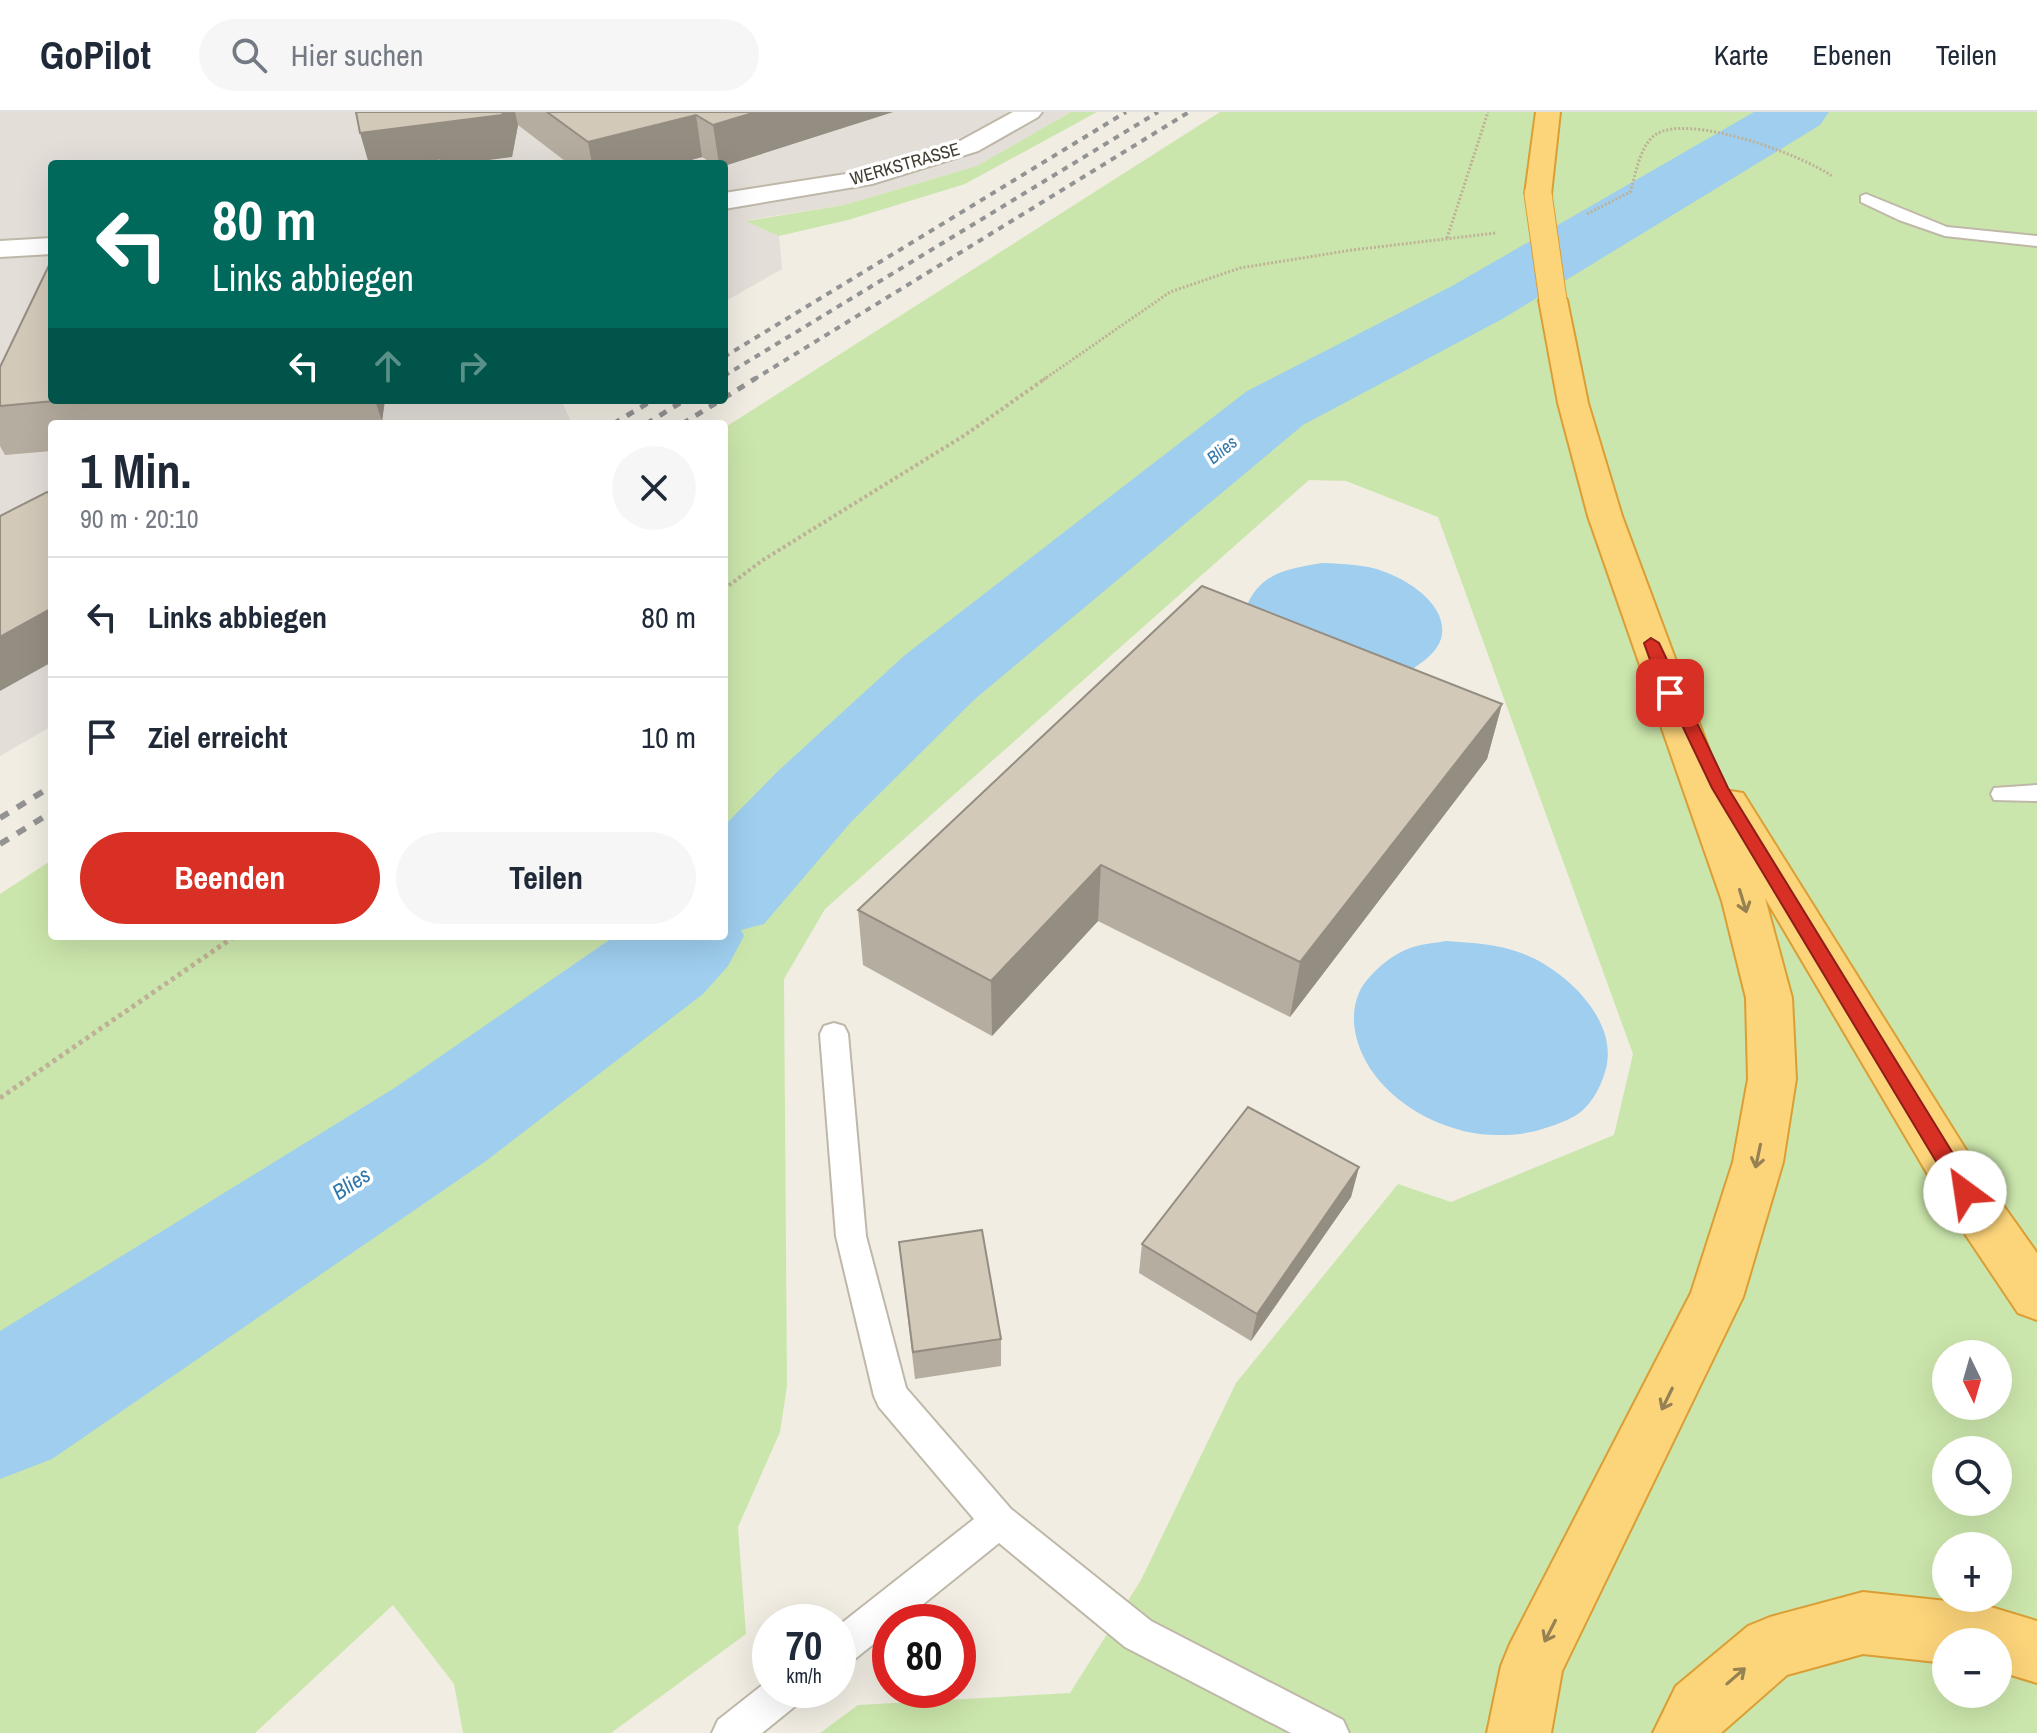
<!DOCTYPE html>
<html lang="de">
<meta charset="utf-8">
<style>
body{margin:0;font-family:"Archivo Narrow",sans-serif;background:#f6f6f7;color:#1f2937;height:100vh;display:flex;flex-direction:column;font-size:30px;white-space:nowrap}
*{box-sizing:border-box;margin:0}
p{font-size:26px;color:#747a83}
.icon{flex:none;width:44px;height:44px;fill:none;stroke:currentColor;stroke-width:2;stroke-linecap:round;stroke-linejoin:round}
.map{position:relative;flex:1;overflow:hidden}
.side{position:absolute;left:48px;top:308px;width:680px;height:520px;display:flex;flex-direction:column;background:#fff;border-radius:8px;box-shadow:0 8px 32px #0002}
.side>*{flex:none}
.banner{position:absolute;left:48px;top:48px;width:680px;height:244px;border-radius:8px;box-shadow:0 8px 32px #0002;background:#00695c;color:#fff;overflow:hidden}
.needle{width:52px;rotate:175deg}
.controls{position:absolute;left:1932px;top:1228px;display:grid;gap:16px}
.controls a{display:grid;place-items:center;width:80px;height:80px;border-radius:50%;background:#fff;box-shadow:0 8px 32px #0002;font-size:40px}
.speed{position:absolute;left:752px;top:1492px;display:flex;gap:16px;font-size:40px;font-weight:700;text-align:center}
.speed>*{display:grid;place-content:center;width:104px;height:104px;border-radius:50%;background:#fff;box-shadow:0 8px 32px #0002;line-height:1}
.speed small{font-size:20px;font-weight:400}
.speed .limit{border:12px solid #d22;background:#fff;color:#111}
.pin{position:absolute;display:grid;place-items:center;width:68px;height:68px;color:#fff;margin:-34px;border-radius:16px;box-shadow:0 4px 12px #0006}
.me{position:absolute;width:88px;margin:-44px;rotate:329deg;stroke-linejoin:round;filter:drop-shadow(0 0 6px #0008)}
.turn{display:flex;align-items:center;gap:28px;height:168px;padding:0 32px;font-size:36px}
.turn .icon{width:104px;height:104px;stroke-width:2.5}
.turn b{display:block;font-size:56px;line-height:68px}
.lanes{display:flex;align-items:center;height:76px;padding:0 32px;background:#0003;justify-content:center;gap:40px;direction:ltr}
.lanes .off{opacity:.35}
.round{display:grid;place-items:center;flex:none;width:84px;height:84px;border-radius:42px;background:#f6f6f7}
.summary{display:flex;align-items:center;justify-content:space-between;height:136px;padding:0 32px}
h1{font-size:48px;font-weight:700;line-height:60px}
.primary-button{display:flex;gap:16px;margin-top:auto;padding:16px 32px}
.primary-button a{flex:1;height:92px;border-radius:48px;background:#d93025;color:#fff;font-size:32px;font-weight:700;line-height:92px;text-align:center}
.primary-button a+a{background:#f6f6f7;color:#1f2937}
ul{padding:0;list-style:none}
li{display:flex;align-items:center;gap:24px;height:120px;padding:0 32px;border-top:2px solid #e0e1e3}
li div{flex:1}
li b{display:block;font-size:30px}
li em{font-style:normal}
header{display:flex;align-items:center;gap:48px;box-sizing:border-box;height:112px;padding:0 40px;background:#fff;border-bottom:2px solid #e0e1e3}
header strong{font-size:38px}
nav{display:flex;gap:44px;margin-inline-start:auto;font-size:28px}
.search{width:560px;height:72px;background:#f6f6f7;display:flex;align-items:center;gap:20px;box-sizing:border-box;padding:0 28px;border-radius:44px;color:#747a83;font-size:30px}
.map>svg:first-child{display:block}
.industrial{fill:#e3ded8}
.green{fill:#cbe6ac;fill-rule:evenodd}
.water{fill:#9fceee}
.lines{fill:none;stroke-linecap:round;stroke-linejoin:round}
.river{fill:#9fceee;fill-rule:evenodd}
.service-casing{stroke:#bfb8a9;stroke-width:4}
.minor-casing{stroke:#bfb8a9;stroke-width:4}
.trunk-casing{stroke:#db9e34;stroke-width:4}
.path-far2{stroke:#beb197;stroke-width:3;stroke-dasharray:2 2;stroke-linecap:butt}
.path-far1{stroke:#beb197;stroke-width:4;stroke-dasharray:3 3;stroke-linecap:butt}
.path{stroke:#beb197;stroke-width:5;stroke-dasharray:4 4;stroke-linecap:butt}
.service{fill:#fff;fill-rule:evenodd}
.minor{fill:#fff;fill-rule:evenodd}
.trunk{fill:#fcd47a;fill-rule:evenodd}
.rail-far2{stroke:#939393;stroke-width:4;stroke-dasharray:6 6;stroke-linecap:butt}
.rail-far1{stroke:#939393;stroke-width:5;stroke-dasharray:8 8;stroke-linecap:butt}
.rail{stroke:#939393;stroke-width:6;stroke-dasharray:10 10;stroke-linecap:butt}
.trunk-bridge-casing{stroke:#db9e34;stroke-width:29;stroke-linecap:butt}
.trunk-bridge{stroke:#fcd47a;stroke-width:27}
.wall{fill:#b5ad9f}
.shaded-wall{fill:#948d82}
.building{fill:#d3c9b9;stroke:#948d82;stroke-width:2}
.oneway{stroke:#968153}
.route{fill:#d93025;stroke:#8d1f18;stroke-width:2}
.labels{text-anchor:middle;stroke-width:7;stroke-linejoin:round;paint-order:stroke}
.far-street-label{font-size:18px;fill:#433d33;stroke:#fff}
.far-water-label{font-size:18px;font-style:italic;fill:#2f77ac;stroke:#fff}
.water-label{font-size:22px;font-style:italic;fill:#2f77ac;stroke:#fff}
</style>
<header>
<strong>GoPilot</strong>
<div class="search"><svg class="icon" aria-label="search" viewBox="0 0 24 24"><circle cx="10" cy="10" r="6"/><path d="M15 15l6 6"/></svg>Hier suchen</div>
<nav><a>Karte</a><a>Ebenen</a><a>Teilen</a></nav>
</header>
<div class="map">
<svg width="2037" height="1621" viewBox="0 0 2037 1621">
<rect width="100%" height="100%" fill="#f1ede3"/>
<path class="industrial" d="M0,0H1071L977,54L844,93L748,108L779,124L782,157L724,190V52H52V288H561L572,312H52V614L0,644Z"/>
<path class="green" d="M1071,0H1097L965,72L848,108L779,124L746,109L844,93L977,54Z
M1220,0H2037V1621H820L858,1593L1070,1581L1141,1468L1236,1271L1398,1072L1451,1090L1614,1023L1633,942L1438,405L1346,369L1309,368L825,797L784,867L787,1274L780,1320L738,1415L746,1522L611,1621H463L454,1572L393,1493L255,1621H0V782L52,748V824H724V316ZM1946,1242H1998V1294H1946ZM1946,1338H1998V1390H1946ZM1946,1434H1998V1486H1946ZM1946,1530H1998V1582H1946Z"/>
<path class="water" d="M1322,451C1343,452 1365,452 1385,460C1410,469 1450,495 1441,527C1436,542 1422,550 1410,559L1245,498C1259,461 1286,457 1322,451Z
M1446,829C1473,831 1499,832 1524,842C1567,859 1623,912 1604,963C1598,981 1587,1000 1567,1008C1544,1018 1522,1024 1497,1023C1437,1023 1366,980 1355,919C1352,902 1355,882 1367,868C1379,854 1392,843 1410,836C1421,832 1435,831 1446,829Z"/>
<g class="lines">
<path class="river" d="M1754,0H1829L1820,13L1504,206L1303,313L975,587L851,710L764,812L741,818L744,824L728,854L703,882L486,1049L52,1347L0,1367V1219L396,975L615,824H724V714L777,660L905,543L1247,279L1452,174Z"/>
<defs>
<path id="service" d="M1866,82L1947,115L2037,124V134L1945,124L1899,108L1861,90V84Z
M2037,673V689L1994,688L1991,682L1994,676Z
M834,911L844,914L848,922L866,1124L906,1276L1011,1397L1151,1509L1343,1608L1349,1621H1291L1125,1535L999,1431L901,1510H890V1519L851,1550L838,1555V1514L974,1407L879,1295L874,1284L836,1124L820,922L824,914Z
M770,1567V1578H805L799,1591L762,1621H712L718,1608Z"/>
<path id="minor" d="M1013,0H1042L1038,5L978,39L872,72L724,97V81L859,60L960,29Z
M52,126V142L0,145V129Z"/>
<path id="trunk" d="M1536,0H1560L1551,82L1547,87H1529L1525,82Z
M1553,180L1563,182L1567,188L1588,291L1622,404L1724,678L1743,681L1983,1065L2037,1141V1208L2018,1201L1947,1095L1765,786L1792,886L1796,967L1783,1050L1743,1185L1562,1559L1551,1621H1487L1501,1554L1510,1532L1691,1181L1733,1050L1748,967L1746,886L1722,789L1588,404L1558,291L1539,188L1543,182Z
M1863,1480L1984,1493L2037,1509V1571L1998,1559V1530H1946V1551L1863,1542L1787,1563L1721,1621H1653L1676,1574L1748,1514L1770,1505Z"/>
</defs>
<use href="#service" class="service-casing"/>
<use href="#minor" class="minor-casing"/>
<use href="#trunk" class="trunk-casing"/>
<path class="path-far2" d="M1587,102L1630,80C1636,63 1639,35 1655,23C1687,0 1802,43 1832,64
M1447,126L1488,0
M1043,268L1170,180L1240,156L1352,138L1496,121"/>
<path class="path-far1" d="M724,477L763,448L965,323L1046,266"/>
<path class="path" d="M0,986L235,824"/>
<use href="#service" class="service"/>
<use href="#minor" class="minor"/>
<use href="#trunk" class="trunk"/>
<path class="rail-far2" d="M724,245L1126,0
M724,264L1158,0
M753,268L1189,0"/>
<path class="rail-far1" d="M724,286L756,266
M613,312L653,288
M646,312L685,288
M682,312L721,288"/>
<path class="rail" d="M0,706L52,674
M0,732L52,700"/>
<defs>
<path id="trunk-bridge" d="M1538,82L1553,188"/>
</defs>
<use href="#trunk-bridge" class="trunk-bridge-casing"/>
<use href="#trunk-bridge" class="trunk-bridge"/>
</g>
<path class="wall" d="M356,0H893L724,54V52H713L702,45L677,52H569L518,13L512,45Z
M0,255L52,288H385L382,309L348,312H52V339L5,343L0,334Z
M1502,592L1487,647L1290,905L1098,809L992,924L863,853L858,798Z
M1359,1055L1351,1085L1251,1229L1139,1161L1142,1132Z
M899,1130L1001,1227V1254L915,1267Z"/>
<path class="shaded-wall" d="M503,0H515L518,13L512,45L458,52H369L360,21Z
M756,0H893L724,54V52H719L713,13Z
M696,3L702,45L677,52H592L588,30Z
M375,288H385L382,309Z
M52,496V550L0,579V525Z
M1502,592L1487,647L1290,905L1300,850Z
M1101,753L1098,809L992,924L991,869Z
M1359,1055L1351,1085L1251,1229L1257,1202Z"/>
<path class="building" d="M356,0H503L502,3L360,21Z
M547,0H756L713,13L696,3L588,30Z
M440,46L442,52H423Z
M52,147V288H65L0,294V255Z
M47,380L52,382V496L0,525V404Z
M1202,474L1502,592L1300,850L1101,753L991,869L858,798Z
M1248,995L1359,1055L1257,1202L1142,1132Z
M982,1118L1001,1227L913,1240L899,1130Z"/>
<defs><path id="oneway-shaft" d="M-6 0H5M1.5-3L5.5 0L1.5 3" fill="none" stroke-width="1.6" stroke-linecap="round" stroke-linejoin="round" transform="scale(2)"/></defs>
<g class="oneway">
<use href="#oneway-shaft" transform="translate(1743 789) rotate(73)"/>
<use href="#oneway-shaft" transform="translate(1758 1044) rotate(102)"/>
<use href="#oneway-shaft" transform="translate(1667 1287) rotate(116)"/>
<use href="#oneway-shaft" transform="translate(1550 1519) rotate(117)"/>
<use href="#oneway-shaft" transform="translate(1736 1564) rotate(-41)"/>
</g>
<path class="route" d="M1651,526L1659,531L1728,676L1973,1074L1976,1080L1973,1086L1965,1089L1958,1086L1712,676L1669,586L1662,581L1644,531Z"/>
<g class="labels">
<g class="far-street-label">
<text transform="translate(905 52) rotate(-16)" y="6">WERKSTRASSE</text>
</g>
<g class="far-water-label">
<text transform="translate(1222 338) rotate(-39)" y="6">Blies</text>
</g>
<g class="water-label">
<text transform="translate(351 1071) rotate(-33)" y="8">Blies</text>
</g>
</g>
</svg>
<div class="controls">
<a><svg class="needle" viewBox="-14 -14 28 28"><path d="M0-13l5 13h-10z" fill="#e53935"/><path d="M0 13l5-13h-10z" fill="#747a83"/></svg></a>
<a><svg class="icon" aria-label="search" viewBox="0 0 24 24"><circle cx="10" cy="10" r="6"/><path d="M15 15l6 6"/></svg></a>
<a>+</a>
<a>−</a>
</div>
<div class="speed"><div>70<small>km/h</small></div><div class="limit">80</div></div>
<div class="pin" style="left:1670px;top:581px;background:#d93025"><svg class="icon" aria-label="arrive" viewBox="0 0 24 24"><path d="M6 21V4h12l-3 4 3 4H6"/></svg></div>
<svg class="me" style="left:1965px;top:1080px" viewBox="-20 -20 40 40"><circle r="19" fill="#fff"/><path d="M0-13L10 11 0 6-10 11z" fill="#d93025"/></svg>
<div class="banner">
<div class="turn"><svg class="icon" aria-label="left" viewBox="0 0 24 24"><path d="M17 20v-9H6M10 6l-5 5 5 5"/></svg><div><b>80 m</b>Links abbiegen</div></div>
<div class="lanes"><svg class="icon" aria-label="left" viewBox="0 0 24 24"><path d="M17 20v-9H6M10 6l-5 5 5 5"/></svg><svg class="icon off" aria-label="ahead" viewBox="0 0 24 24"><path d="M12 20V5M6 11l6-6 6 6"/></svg><svg class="icon off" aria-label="right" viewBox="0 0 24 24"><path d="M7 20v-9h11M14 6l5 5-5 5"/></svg></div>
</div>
<section class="side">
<div class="summary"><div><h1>1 Min.</h1><p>90 m · 20:10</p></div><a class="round"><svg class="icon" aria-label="close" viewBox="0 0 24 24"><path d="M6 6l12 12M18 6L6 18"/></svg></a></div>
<ul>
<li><svg class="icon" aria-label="left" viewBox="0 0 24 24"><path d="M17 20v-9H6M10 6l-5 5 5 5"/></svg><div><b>Links abbiegen</b></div><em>80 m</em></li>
<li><svg class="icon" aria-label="arrive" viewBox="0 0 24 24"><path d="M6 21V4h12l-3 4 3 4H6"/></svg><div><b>Ziel erreicht</b></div><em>10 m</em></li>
</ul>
<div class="primary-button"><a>Beenden</a><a>Teilen</a></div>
</section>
</div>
